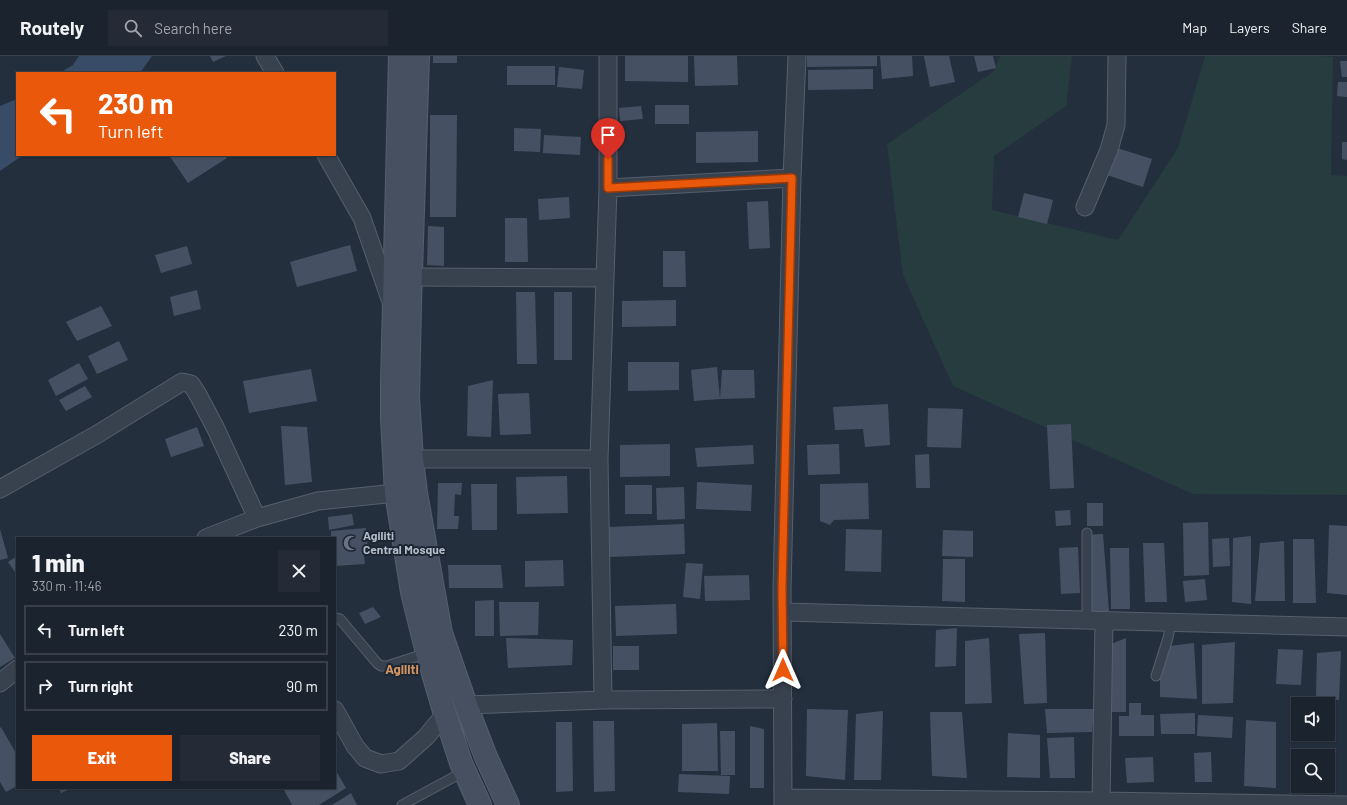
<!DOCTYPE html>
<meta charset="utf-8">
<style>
body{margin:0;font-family:Barlow,sans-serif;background:#242b36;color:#f1f3f6;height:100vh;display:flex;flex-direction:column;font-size:15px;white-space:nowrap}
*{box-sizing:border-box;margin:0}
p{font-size:13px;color:#a0a4aa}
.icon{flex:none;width:22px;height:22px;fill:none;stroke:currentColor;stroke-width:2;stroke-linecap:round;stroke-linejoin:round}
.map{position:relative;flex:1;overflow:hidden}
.panel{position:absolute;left:16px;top:481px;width:320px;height:252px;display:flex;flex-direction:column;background:#1b232e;border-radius:0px;box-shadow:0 1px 3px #0004,0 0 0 1px #39404a}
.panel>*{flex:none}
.banner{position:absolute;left:16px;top:16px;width:320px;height:84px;border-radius:0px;box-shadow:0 1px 3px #0004,0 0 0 1px #39404a;background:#ea580c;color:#fff;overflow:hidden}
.tools{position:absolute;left:1291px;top:641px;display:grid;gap:8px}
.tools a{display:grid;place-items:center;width:44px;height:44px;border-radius:0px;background:#1b232e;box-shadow:0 1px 3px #0004,0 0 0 1px #39404a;font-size:20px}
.pin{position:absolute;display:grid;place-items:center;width:34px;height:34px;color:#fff;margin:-41px -17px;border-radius:50% 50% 50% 0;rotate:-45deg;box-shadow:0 0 4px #0007}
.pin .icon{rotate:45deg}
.me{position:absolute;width:44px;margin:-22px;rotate:0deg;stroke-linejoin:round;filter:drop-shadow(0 0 3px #0008)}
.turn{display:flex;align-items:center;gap:14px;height:84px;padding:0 16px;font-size:18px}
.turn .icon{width:52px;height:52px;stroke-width:2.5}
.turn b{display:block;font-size:28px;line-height:34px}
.round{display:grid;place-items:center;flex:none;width:42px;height:42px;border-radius:0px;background:#242b36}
.summary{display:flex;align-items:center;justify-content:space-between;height:68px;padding:0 16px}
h1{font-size:24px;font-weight:800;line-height:30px}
.action{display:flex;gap:8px;margin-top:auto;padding:8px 16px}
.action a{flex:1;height:46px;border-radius:0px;background:#ea580c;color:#fff;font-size:16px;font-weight:800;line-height:46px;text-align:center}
.action a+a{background:#242b36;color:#f1f3f6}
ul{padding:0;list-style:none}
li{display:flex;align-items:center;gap:12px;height:50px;margin:0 8px 6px;padding:0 8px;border:2px solid #39404a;border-radius:0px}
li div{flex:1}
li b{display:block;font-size:15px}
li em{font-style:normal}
header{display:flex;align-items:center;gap:24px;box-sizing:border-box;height:56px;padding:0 20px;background:#1b232e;border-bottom:1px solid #39404a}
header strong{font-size:19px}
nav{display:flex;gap:22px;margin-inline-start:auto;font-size:14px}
.search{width:280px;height:36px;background:#242b36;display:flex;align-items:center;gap:10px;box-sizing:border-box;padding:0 14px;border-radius:0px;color:#a0a4aa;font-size:15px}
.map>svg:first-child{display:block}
.green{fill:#263c3f}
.water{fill:#394c67}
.building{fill:#455162}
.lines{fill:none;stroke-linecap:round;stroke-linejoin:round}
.lane-casing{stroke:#565f6c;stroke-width:11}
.street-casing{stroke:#565f6c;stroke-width:19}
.secondary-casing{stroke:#565f6c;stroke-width:24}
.lane{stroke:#38414e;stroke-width:9}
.street{stroke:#38414e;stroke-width:17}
.secondary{stroke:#465061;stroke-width:22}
.route-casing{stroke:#983908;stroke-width:10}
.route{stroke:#ea580c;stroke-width:7}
.labels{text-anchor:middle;stroke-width:4;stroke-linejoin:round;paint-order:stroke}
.poi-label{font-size:12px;font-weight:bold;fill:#b4bcc9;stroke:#1d2633;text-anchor:start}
.neighbourhood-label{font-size:13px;font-weight:bold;fill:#d59563;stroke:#1d2633}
</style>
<header>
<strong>Routely</strong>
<div class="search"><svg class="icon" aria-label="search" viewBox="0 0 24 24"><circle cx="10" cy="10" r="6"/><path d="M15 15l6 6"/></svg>Search here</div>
<nav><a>Map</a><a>Layers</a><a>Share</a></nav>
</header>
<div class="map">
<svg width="1347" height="749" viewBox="0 0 1347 749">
<rect width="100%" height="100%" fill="#242f3e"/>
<path class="green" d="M1000,0H1072L1066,50L994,100L992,154L1118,184L1178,92L1205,0H1320L1333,1L1331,119L1347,120V439L1193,438L953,330L903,219L887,88L993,16Z"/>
<path class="water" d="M79,0H152L140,17H60L73,9Z
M17,43V99H23L0,115V50Z"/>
<path class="building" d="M210,0H226L213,6Z
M433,0H457V7H433Z
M625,0H688V26L625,25Z
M694,0H737L738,29L695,30Z
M807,0H877V10L807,11Z
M880,0H912L913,20L882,23Z
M924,0H949L955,26L930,31Z
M974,0H993L996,12L978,16Z
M1340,5H1347V21H1342Z
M507,10H555V29H507Z
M559,11L584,14L582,33L557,31Z
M873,13V33L808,34V14Z
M1338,26H1347V41L1337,40Z
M655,49H689V68H655Z
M641,50L643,63L620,65L619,52Z
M430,59H457L456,161H430Z
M514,72L541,73L540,96L514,95Z
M758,75V106L696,107V76Z
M544,79L581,81L580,99L543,97Z
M1342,86H1347V104L1342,103Z
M1117,92L1152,103L1143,131L1107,119Z
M169,99H225L227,102L188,127Z
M1024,137L1053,144L1047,168L1018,161Z
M569,141L570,162L539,164L538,143Z
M768,145L770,192L749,193L747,146Z
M505,162H527L528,206H505Z
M428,170L444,171V210L427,209Z
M350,189L357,215L297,231L290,206Z
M187,190L192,208L161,217L155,199Z
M663,195H685L686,231H663Z
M197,234L201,253L174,260L170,241Z
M516,236H535L537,308H517Z
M554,236H572V304H554Z
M676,244V270L622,271V245Z
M101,250L112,270L77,285L66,266Z
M119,285L128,304L97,318L88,300Z
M628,306H679V334L628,335Z
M79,307L88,323L56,340L48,324Z
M717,311L720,343L722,314H754L755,342L720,343L694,345L691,314Z
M311,313L317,345L249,357L243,325Z
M493,324L491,381L467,380L468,330Z
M85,330L92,341L66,355L59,344Z
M529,337L531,378L500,379L498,338Z
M888,348L890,389L865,391L863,373L835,374L833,351Z
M928,352L963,353L961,392L927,391Z
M1071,368L1074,432L1050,433L1047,369Z
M281,370L307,371L312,426L285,429Z
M197,371L204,390L171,401L165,383Z
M670,388V420L620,421V389Z
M839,388L840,418L808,419L807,389Z
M753,389L754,408L697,411L695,392Z
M929,398L930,432H916L915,399Z
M567,420L568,457L517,458L516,421Z
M697,426L752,429L751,455L696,453Z
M438,427H462L461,439L455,438L454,460H459L458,473H437Z
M868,427L869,463L834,464L830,469L820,465V428Z
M471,428H497V474H472Z
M625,429H652V458H625Z
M684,431L685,463L657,464L656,432Z
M1087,447H1103V470H1087Z
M1070,454L1071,469L1056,470L1055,455Z
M352,458L354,469L329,474L328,461Z
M1208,466L1209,519L1184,520L1183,467Z
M684,468L685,498L610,501L608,471Z
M1329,469L1347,470V539L1327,537Z
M366,472L368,493H363L365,508L335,510V482H331V475Z
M0,473L8,502L0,504Z
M846,473L882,474L881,516L845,515Z
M943,474L973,475V501L942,500Z
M1103,478L1109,555L1089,557L1083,479Z
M1251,480V548L1232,546L1233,482Z
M1229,482L1230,510L1213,511L1212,483Z
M1293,483H1314L1316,547H1293Z
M1284,485L1285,545H1255L1260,487Z
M1143,487H1164L1167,546H1145Z
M1078,491L1080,537L1061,538L1059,492Z
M1110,492H1129L1130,553H1111Z
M17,500V519L8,506Z
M943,503H965V546L942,545Z
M563,504L564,530L525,531V505Z
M686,507L703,508L700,543L683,541Z
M448,509H501L503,532H449Z
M749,519L750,544L705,545L704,520Z
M1205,523L1207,544L1185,546L1183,525Z
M494,544V580H475V545Z
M499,546H539L538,579L500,580Z
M676,548L677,578L616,580L615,550Z
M373,551L381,561L365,568L359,557Z
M957,572L956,610L935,611L936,574Z
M1045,577L1047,647L1024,648L1019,578Z
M0,578L15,602L0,611Z
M506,582L573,584L572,609L508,612Z
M989,582L992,647L965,648V585Z
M1126,582V656H1111V588Z
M1235,586L1233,647L1202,648V589Z
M1194,587L1197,643L1160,641V591Z
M613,590H639V614H613Z
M1278,593L1303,594L1301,629L1276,628Z
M1341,595L1339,644L1316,641L1317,597Z
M1129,647H1141V659H1154V680H1119V660H1129Z
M807,653L848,654L845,724L806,720Z
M1045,653H1094L1092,676L1047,677Z
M883,655L881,724H854L856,658Z
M930,656H962L967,722L932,720Z
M1195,657V678H1161L1160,658Z
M1198,659L1233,661L1232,682L1197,680Z
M1246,664L1276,666V732L1244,730Z
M593,665H614L615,735L594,736Z
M556,666H572L573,735L556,736Z
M717,667L718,715H682V668Z
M750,670L764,673V732H750Z
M1,671L17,699V730L6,736L0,726V672Z
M720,675H735V719H721Z
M1008,677L1040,679V722L1007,721Z
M1074,681L1075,722H1050L1047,682Z
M1211,696L1212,726H1195L1194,697Z
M1153,701L1154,726L1127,727L1125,702Z
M335,713L346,732L319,749H292L284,734L287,732H335Z
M679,718L730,720L729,738L678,736Z
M59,732H72L61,737Z
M351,737L357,749H332Z"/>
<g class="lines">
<defs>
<path id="lane" d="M1087,477V564
M335,562L340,563L377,607L381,610H387L427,597
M1156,620L1168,582L1171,566
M402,749L465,715"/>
<path id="street" d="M265,0L275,17
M326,99L362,162L390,243
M608,132L792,122
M1085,151L1109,94L1116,69L1117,0
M411,221L605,222
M412,403H599
M0,433L96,379L182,326L191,328L197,337L215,371L257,462
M206,482L257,462L318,445L396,437
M783,556L1347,571
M0,627L17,613
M603,644L599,403L608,132V0
M466,649L603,644L783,643
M335,654L355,690L365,702L381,708L399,705L426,681L445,658
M783,742L1101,745L1347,749
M1101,745L1104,565
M783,749L782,533L792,122L797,0"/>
<path id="secondary" d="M400,0L392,327V363L396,437L412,536L427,597L445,658L461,707L480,749
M418,0L410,247L408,342L412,403L416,437L441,577L466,649L486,701L508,749"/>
</defs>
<use href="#lane" class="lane-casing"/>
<use href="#street" class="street-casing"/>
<use href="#secondary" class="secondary-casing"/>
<use href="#lane" class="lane"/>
<use href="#street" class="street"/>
<use href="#secondary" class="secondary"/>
</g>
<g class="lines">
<defs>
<path id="route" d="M608,103V132L792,122L782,533L783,614"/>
</defs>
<use href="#route" class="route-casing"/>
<use href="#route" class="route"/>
</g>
<defs>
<symbol id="mosque-bare" viewBox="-9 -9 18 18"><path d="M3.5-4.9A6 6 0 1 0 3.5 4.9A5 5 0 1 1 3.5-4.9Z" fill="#6b7280" stroke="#1d2633" stroke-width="2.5" paint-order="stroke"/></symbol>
</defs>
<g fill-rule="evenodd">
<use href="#mosque-bare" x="340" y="476" width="22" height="22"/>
</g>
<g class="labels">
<g class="poi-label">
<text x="363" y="484">Agiliti<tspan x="363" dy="14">Central Mosque</tspan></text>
</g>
<g class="neighbourhood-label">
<text x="402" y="618">Agiliti</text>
</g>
</g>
</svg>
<div class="tools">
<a><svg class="icon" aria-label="sound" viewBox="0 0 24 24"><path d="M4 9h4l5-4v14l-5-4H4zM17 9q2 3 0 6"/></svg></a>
<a><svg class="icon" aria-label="search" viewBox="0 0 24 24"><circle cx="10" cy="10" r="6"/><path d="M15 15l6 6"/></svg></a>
</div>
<div class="pin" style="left:608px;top:103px;background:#d93025"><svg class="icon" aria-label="arrive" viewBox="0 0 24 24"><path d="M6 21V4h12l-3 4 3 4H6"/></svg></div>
<svg class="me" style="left:783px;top:614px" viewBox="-20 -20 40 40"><path d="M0-17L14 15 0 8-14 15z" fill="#ea580c" stroke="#fff" stroke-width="4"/></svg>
<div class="banner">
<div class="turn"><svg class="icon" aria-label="left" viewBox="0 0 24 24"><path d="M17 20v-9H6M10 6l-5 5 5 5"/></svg><div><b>230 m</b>Turn left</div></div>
</div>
<section class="panel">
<div class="summary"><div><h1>1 min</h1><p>330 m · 11:46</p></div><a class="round"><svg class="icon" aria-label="close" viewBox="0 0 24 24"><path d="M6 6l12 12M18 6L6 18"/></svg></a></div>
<ul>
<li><svg class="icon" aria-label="left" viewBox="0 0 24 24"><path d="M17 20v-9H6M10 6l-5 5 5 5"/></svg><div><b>Turn left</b></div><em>230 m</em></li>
<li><svg class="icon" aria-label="right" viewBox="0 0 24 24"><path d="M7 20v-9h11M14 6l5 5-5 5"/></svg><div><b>Turn right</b></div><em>90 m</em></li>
</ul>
<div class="action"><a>Exit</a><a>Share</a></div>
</section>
</div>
